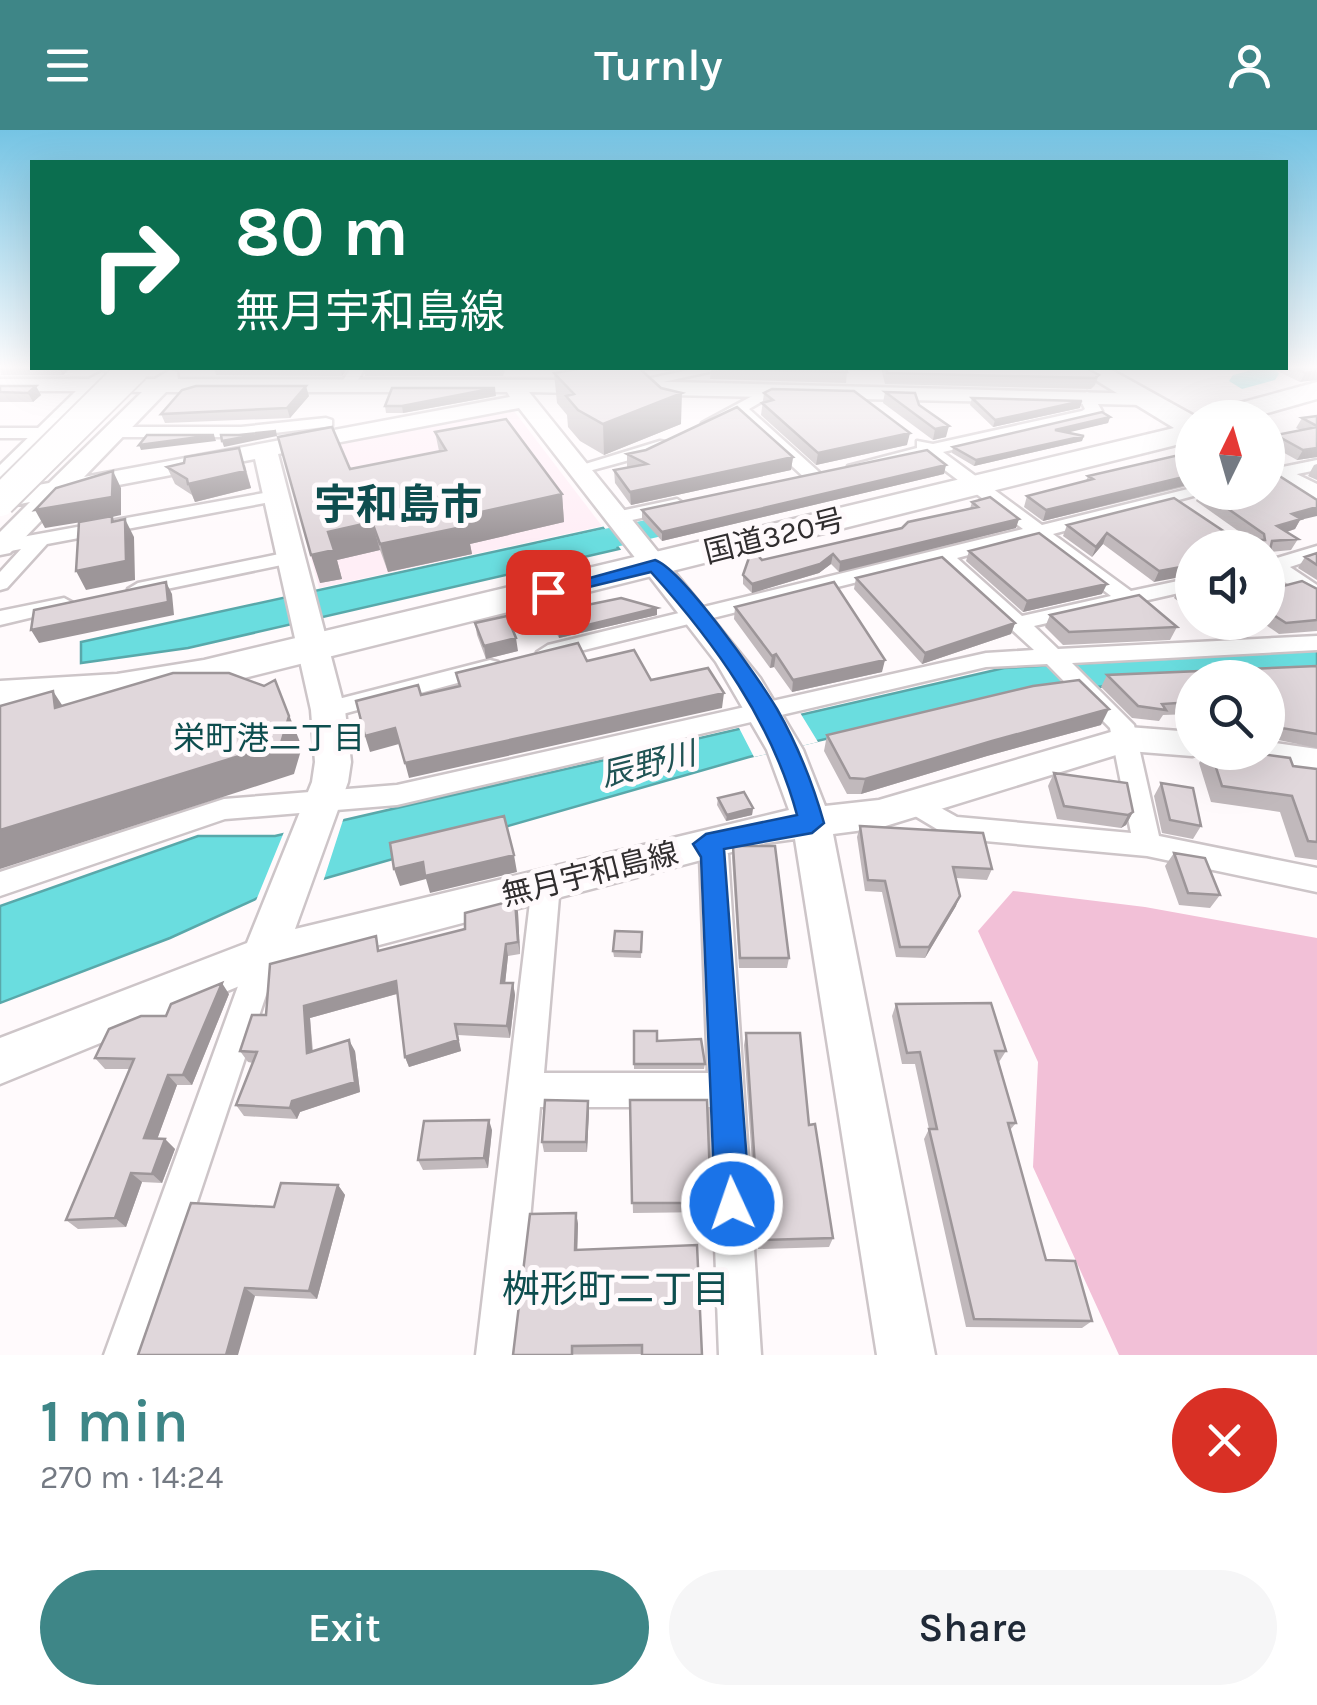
<!DOCTYPE html>
<meta charset="utf-8">
<style>
body{margin:0;font-family:Karla,"Noto Sans JP",sans-serif;background:#f6f6f7;color:#1f2937;height:100vh;display:flex;flex-direction:column;font-size:38px;white-space:nowrap}
*{box-sizing:border-box;margin:0}
p{font-size:32px;color:#747a83}
.icon{flex:none;width:55px;height:55px;fill:none;stroke:currentColor;stroke-width:2;stroke-linecap:round;stroke-linejoin:round}
.map{position:relative;height:1225px;overflow:hidden}
.sheet{display:flex;flex-direction:column;background:#fff;flex:1}
.sheet>*{flex:none}
.banner{position:absolute;left:30px;top:30px;width:1258px;height:210px;border-radius:0px;box-shadow:0 10px 40px #0002;background:#0b6e4f;color:#fff;overflow:hidden}
.needle{width:65px;rotate:5deg}
.fabs{position:absolute;left:1175px;top:270px;display:grid;gap:20px}
.fabs a{display:grid;place-items:center;width:110px;height:110px;border-radius:50%;background:#fff;box-shadow:0 10px 40px #0002;font-size:50px}
.pin{position:absolute;display:grid;place-items:center;width:85px;height:85px;color:#fff;margin:-42px;border-radius:20px;box-shadow:0 5px 15px #0006}
.me{position:absolute;width:110px;margin:-55px;rotate:357deg;stroke-linejoin:round;filter:drop-shadow(0 0 8px #0008)}
.turn{display:flex;align-items:center;gap:35px;height:210px;padding:0 40px;font-size:45px}
.turn .icon{width:130px;height:130px;stroke-width:2.5}
.turn b{display:block;font-size:70px;line-height:85px}
.round{display:grid;place-items:center;flex:none;width:105px;height:105px;border-radius:52px;background:#f6f6f7}
.head{display:flex;align-items:center;justify-content:space-between;height:170px;padding:0 40px}
h1{font-size:60px;font-weight:600;line-height:75px;color:#3e8687}
.cta{display:flex;gap:20px;margin-top:auto;padding:20px 40px}
.cta a{flex:1;height:115px;border-radius:60px;background:#3e8687;color:#fff;font-size:40px;font-weight:600;line-height:115px;text-align:center}
.cta a+a{background:#f6f6f7;color:#1f2937}
header{display:flex;justify-content:space-between;align-items:center;height:130px;padding:0 40px;background:#3e8687;color:#fff;font-size:45px;font-weight:600}
.map>svg:first-child{display:block}
.built{fill:#ffeef6}
.green{fill:#f2c0d7}
.water{fill:#6adddf;stroke:#59a8aa;stroke-width:2.5}
.pier{fill:#fffafc}
.lines{fill:none;stroke-linecap:round;stroke-linejoin:round}
.river{fill:#6adddf;fill-rule:evenodd}
.street-casing{stroke:#cdc5c8;stroke-width:5}
.secondary-casing{stroke:#cdc5c8;stroke-width:5}
.highway-casing{stroke:#cdc5c8;stroke-width:5}
.street{fill:#fff;fill-rule:evenodd}
.secondary{fill:#fff;fill-rule:evenodd}
.highway{fill:#fff;fill-rule:evenodd}
.highway-bridge-casing{stroke:#cdc5c8;stroke-width:34;stroke-linecap:butt}
.highway-bridge{stroke:#fff;stroke-width:30}
.wall{fill:#c1b9bc}
.shaded-wall{fill:#9d9699}
.building{fill:#e0d7db;stroke:#9d9699;stroke-width:2.5}
.route{fill:#1a73e8;stroke:#114b97;stroke-width:2.5}
.labels{text-anchor:middle;stroke-width:10;stroke-linejoin:round;paint-order:stroke}
.street-label{font-size:30px;fill:#312e2f;stroke:#fffafc}
.neighbourhood-label{font-size:32px;fill:#0e4d4e;stroke:#fffafc}
.water-label{font-size:32px;font-style:italic;fill:#205354;stroke:#fffafc}
.near-neighbourhood-label{font-size:38px;fill:#0e4d4e;stroke:#fffafc}
.far-town-label{font-size:42px;font-weight:bold;fill:#0e4d4e;stroke:#fffafc}
</style>
<header><svg class="icon" aria-label="menu" viewBox="0 0 24 24"><path d="M4 6h16M4 12h16M4 18h16"/></svg>Turnly<svg class="icon" aria-label="person" viewBox="0 0 24 24"><circle cx="12" cy="8" r="4"/><path d="M4 21q1-7 8-7t8 7"/></svg></header>
<div class="map">
<svg width="1317" height="1225" viewBox="0 0 1317 1225">
<rect width="100%" height="100%" fill="#fffafc"/>
<path class="built" d="M503,280L514,281L602,396L319,458L283,326Z"/>
<path class="green" d="M1013,761L1145,777L1317,808V1225H1119L1033,1037L1038,932L978,801Z"/>
<path class="water" d="M603,398L619,419L188,518L81,533V512Z
M1317,520V543L1192,548L1012,565L749,627L260,767L170,808L0,873V776L198,706H275L1004,538Z"/>
<path class="pier" d="M799,581L818,612L754,627L737,594Z
M344,687L323,752L255,773L284,702Z"/>
<g class="lines">
<path class="river" d="M1260,238H1275L1279,244L1275,250L1242,259L1229,251L1233,245Z
M650,389L662,392L667,399L662,406L549,433L536,430L531,422L536,414Z"/>
<defs>
<path id="street" d="M351,238H365L353,258H343L340,255Z
M698,238H727L622,261L614,256Z
M769,257L782,260L749,279L819,342V350H807L737,285L710,298L702,293Z
M1087,262L1092,264L1102,281L1093,288L943,322L1042,395L1192,358V362H1208L1053,404L1131,461L1192,448V460L1034,496L1058,519L1317,506V520L1072,533L1134,595L1159,706L1317,738V762L1147,726L952,708L905,680L901,673L905,666L914,663L957,687L1131,703L1110,598L1047,534L986,537L397,675L225,689L0,766V742L224,669L397,655L986,523L1034,520L938,432L548,529L537,522L548,515L1023,399L926,326L857,341L848,336L917,318V311L933,314L1082,281L1085,279L1079,267ZM1035,408L1111,466L1022,486L957,428Z
M326,288L332,290V296L241,307H118L110,302L118,297H241Z
M0,298H46L54,303L46,308H0Z
M660,311L666,312V320L578,344L569,339Z
M1317,330V340L1268,350V340Z
M275,361L281,362V370L47,414L7,458L0,460V442L21,419L0,423V411Z
M677,369L686,375L683,379L618,393L609,387L611,383Z
M1317,416V428L1290,437L1317,455V470L1268,443V425L1277,428Z
M289,422L299,428L296,432L138,465L128,459L138,453Z
M64,468L75,474L71,478L0,495V481Z
M490,530L498,532L501,537L498,542L328,588L316,580L319,574Z
M706,703L716,706L728,724L761,1225H719L710,977H540L518,1225H476L532,755L536,747L546,743L556,747L560,755L544,943H708L700,727L692,714L696,706Z
M264,812L275,816L279,826L146,1225H104L249,826L253,816Z"/>
<path id="secondary" d="M170,240L177,242L178,249L591,250L1150,264L1153,269L1142,275L529,262L760,548L803,620L825,676L879,670L1128,597L1192,602V622H1205L1192,626L1129,621L879,698L833,704L935,1225H877L795,709L766,713L269,844L0,954V908L247,813L312,652L315,632L311,580L255,329L66,365L10,423L0,425V402L30,372L0,378V362L49,353L142,262L100,261L9,354L0,356V335L76,261H0V249H89L102,242L112,249H155ZM166,262H507L510,267L84,347ZM519,278L716,532L767,620L789,680L295,799L348,652L351,632L345,580L278,324Z
M1268,612L1317,619V645L1239,631L1235,622H1268Z"/>
<path id="highway" d="M1076,238H1108L1198,288H1192V311L204,558L117,572L0,579V551L117,544L204,530L1174,298Z
M1317,252V269L1250,288H1203L1207,282Z
M1268,330L1317,354V377L1268,352Z"/>
</defs>
<use href="#street" class="street-casing"/>
<use href="#secondary" class="secondary-casing"/>
<use href="#highway" class="highway-casing"/>
<use href="#street" class="street"/>
<use href="#secondary" class="secondary"/>
<use href="#highway" class="highway"/>
<defs>
<path id="highway-bridge" d="M0,371L134,238"/>
</defs>
<use href="#highway-bridge" class="highway-bridge-casing"/>
<use href="#highway-bridge" class="highway-bridge"/>
</g>
<path class="wall" d="M0,238H71L63,245H1Z
M214,238H348L342,246L216,245Z
M363,238H559L557,240H505L503,246H365Z
M578,238H697L665,241H642L681,294L604,325L580,311L568,297L567,285L557,273L554,243Z
M881,238H1086L1099,245L1095,255L1091,259L885,254Z
M1271,238H1317L1300,252Z
M711,239L847,242L846,253L710,249Z
M0,256L41,265L33,272H0Z
M885,262L919,275L946,307L933,310L883,273Z
M764,263L907,315L816,335L761,285Z
M309,266L290,288L165,293L161,284Z
M496,266L403,283H386L385,276Z
M972,268L1080,278L993,297L970,275Z
M1317,286V327L1297,330L1270,315L1276,305L1300,300L1296,298L1302,288Z
M1110,287L1108,293L1067,302L1082,311L974,336L952,323L953,317Z
M435,302L562,364L564,392L470,414L472,424L388,442L380,420L337,430L342,449L320,453L350,339L439,321Z
M1192,322V355L1043,391L1024,377L1027,366L1086,351L1088,346Z
M627,324L793,327L791,340L631,375L615,353L614,340L627,337Z
M1317,334V350L1308,346L1314,335Z
M245,335L251,358L195,372L192,365L175,354L167,337Z
M944,344L662,411L642,389V380Z
M1200,362H1268L1300,390L1295,399L1287,402L1298,409L1291,420L1269,422L1192,418L1154,452L1103,414L1092,427L1063,406L1067,395L1237,410H1251L1196,371Z
M972,372L1016,398L839,442L831,434L819,443L752,463L743,454V445L762,430L902,398L970,379Z
M969,421L1102,464L1023,482L966,431Z
M1317,423V450L1298,438L1305,427Z
M856,448L1015,493L1011,504L922,534L854,459Z
M1192,453V482L1174,468L1180,457Z
M1317,459V501L1279,504L1263,493L1246,497L1240,492H1268V460Z
M735,477L882,542L792,562L774,537L770,538L734,489Z
M548,483L657,485L559,508L549,489Z
M1050,485L1177,497L1170,510L1063,515L1045,497Z
M475,493L518,521L486,529L477,505Z
M1317,536V618L1269,608L1268,610V548H1192V584L1163,585L1159,591L1132,588L1101,557L1107,545Z
M1101,595L987,626L861,664H847L824,621L827,605Z
M1206,622L1317,639V730L1295,727L1280,682L1211,672L1199,633Z
M1054,643L1133,682L1126,695L1121,698L1057,689L1048,656Z
M1161,653L1201,696L1193,709L1162,703L1154,666Z
M718,668L753,678L752,685L726,691L717,675Z
M860,696L992,739L987,750L956,748V776L925,828L896,827L882,762L865,761L857,707Z
M733,716L789,828L787,838H739L732,727Z
M1174,723L1220,765L1210,778L1179,775L1165,736Z
M515,770L518,782L520,824L508,826L505,853H513L515,865L510,908L458,905L461,921L409,937L405,927L397,864L310,888L313,921H355L360,962L300,982L297,989L244,986L236,975L253,933L248,932L240,921L266,885L381,820L465,799Z
M642,802L641,828L614,827L613,821Z
M229,864L192,955H177L157,1009H165L175,1019L162,1053L142,1052L126,1097L78,1099L66,1090L130,939H105L95,928L166,886Z
M896,874L1006,921L999,932L1016,993L1010,1000L1046,1130L1092,1191L1082,1198L966,1197L924,1009L929,999L915,934H902L892,886Z
M634,901L705,934L704,939H634Z
M746,903L809,995L833,1108L829,1117L758,1119L744,915Z
M630,970L711,1073L710,1082L633,1083Z
M588,971L589,981L587,1022H544L542,1012Z
M492,1000L488,1038L423,1040L418,1030Z
M338,1055L345,1065L317,1169L255,1166L138,1225L274,1077Z
M576,1083L578,1094L577,1120L697,1115L642,1224L513,1225Z"/>
<path class="shaded-wall" d="M59,238H71L63,245Z
M340,238H348L342,246Z
M665,238H697L665,241Z
M1317,241V250L1300,252L1305,243Z
M36,256L41,265L33,272L28,263Z
M306,256L309,266L290,288L287,278Z
M495,258L496,266L403,283L402,276Z
M682,263L681,294L604,325L603,294Z
M1082,271L1080,278L993,297L995,290Z
M1110,287L1108,293L1054,306L1055,300Z
M949,296L946,307L933,310L935,299Z
M276,301L277,306L224,317L222,311Z
M910,303L907,315L816,335L818,323Z
M214,305L216,311L141,320L139,315Z
M1084,306L1082,311L974,336L976,330Z
M239,318L251,358L195,372L188,354Z
M1317,318V327L1297,330L1303,320Z
M793,327L791,340L631,375L630,362Z
M946,335L944,344L662,411V402Z
M113,341L121,358V385L112,387L121,404L112,392V387L45,398L35,380Z
M1192,345L1191,354L1043,391L1046,380Z
M562,364L564,392L470,414L472,424L388,442L380,414L463,386Z
M1317,377V386L1300,390L1295,399L1271,407L1277,396L1292,384Z
M125,389L134,407L135,450L86,460L76,441Z
M1019,389L1016,398L839,442L840,432Z
M372,392L380,420L337,430L342,449L320,453L311,425L328,402Z
M1107,403L1103,414L1092,427L1096,417Z
M833,424L831,434L819,443L752,463V454Z
M1192,435V445L1154,452L1159,441Z
M166,452L172,464L174,485L39,513L31,500Z
M1107,454L1102,464L1023,482L1027,471Z
M657,478V485L559,508V502Z
M1249,492H1263L1246,497Z
M1015,493L1011,504L922,534L925,523Z
M516,508L518,521L486,529L484,516Z
M776,524L774,537L770,538L772,526Z
M885,530L882,542L792,562L793,550Z
M275,550L302,617L294,644L0,739V700Z
M53,561L73,592L55,578Z
M724,563L722,578L409,648L405,633Z
M1109,579L1101,595L987,626L861,664L865,649L992,611Z
M395,598L399,614L370,622L365,606Z
M753,678L752,685L726,691L727,685Z
M1133,682L1126,695L1121,698L1128,685Z
M514,725L517,742L430,763L426,749L400,756L394,739L423,732Z
M960,766L956,776L925,828L929,817Z
M515,770L518,782L520,824L518,812Z
M506,814L508,826L504,864L501,853Z
M396,851L400,863L310,888L313,934L307,923L304,876Z
M222,853L229,864L192,955L183,945Z
M513,853L515,865L510,908L507,896Z
M455,894L461,921L409,937L405,927Z
M349,910L355,921L360,962L300,982L297,989L290,978L292,971Z
M168,945L177,955L154,1018L144,1008Z
M588,971L589,981L587,1022L586,1012Z
M489,990L492,1000L488,1038L484,1028Z
M165,1009L175,1019L162,1053L152,1044Z
M131,1043L142,1052L126,1097L115,1088Z
M338,1055L345,1065L317,1169L309,1161Z
M576,1083L578,1094L577,1130L575,1120Z
M245,1158L255,1166L238,1225H226Z"/>
<path class="building" d="M584,238H639L661,258L682,263L603,294L578,280L566,266L574,264L554,243Z
M714,238H846L847,242L711,239Z
M886,238H1086L1099,245L1095,248L887,243Z
M1295,238H1317V241L1305,243Z
M0,256H36L28,263L0,262Z
M196,256H306L287,278L161,284L182,260Z
M392,258H495L402,276H385Z
M772,259L854,261L910,303L818,323L762,273L773,270L764,263Z
M885,262L915,263L919,275L949,296L935,299Z
M972,268L1082,271L995,290Z
M737,277L793,327L630,362L614,340L647,334L627,324L646,320Z
M1102,282L1110,287L1055,300L1084,306L976,330L953,317Z
M1317,286V296L1302,288Z
M506,289L562,364L463,386L467,396L380,414L372,392L328,402L334,420L311,425L278,307L332,297L350,339L446,320L435,302Z
M1317,297V318L1303,320L1276,305Z
M276,301L222,311L221,305H239Z
M147,305H214L139,315Z
M239,318L245,341L188,354L187,349L167,337L184,333L185,327Z
M927,320L946,335L662,402L642,380Z
M1192,322V345L1046,380L1027,366L1093,349L1088,346Z
M1268,340H1270L1317,370V377L1292,384L1301,389L1277,396L1298,409L1272,411L1270,420L1268,421V418H1192V435L1159,441L1107,403L1096,417L1067,395L1174,368L1237,410H1265L1264,404L1204,362H1268Z
M113,341L112,367L35,380L56,358Z
M990,367L1019,389L840,432L833,424L820,434L752,454L743,445L752,419L762,430L902,398L908,392L978,377L972,372Z
M112,386V392L125,389L126,431L76,441L79,392Z
M1039,403L1107,454L1027,471L969,421Z
M1317,423V435L1305,427Z
M942,427L1015,493L925,523L856,448Z
M1302,451L1317,459V490L1286,493L1269,482H1268V460Z
M166,452L168,472L31,500L34,480Z
M834,452L885,530L793,550L776,524L772,526L735,477Z
M1192,453V466L1180,457Z
M1139,465L1177,497L1069,502L1050,485Z
M621,468L657,478L559,502L548,483Z
M507,486L516,508L484,516L475,493Z
M578,513L587,531L634,520L651,550L708,538L724,563L405,633L395,598L365,606L356,571L418,555L421,565L460,556L456,543Z
M1317,536V604L1276,597L1272,602H1268V548H1192V572L1162,574L1166,580L1138,576L1107,545Z
M173,543H229L264,556L275,550L289,586L281,613L0,700V576L53,561L55,578Z
M1079,550L1109,579L992,611L865,649L850,648L827,605L1033,556Z
M1211,622H1247L1290,628L1293,636L1317,639V712L1308,711L1292,666L1222,656Z
M1054,643L1127,653L1133,682L1128,685L1064,676Z
M1161,653L1193,658L1201,696L1170,690Z
M744,662L753,678L727,685L718,668Z
M504,686L514,725L425,746L423,732L394,739L390,713Z
M860,696L983,703L992,739L953,737L960,766L929,817H900L885,751L868,750Z
M733,716H775L789,828H740Z
M1174,723L1205,728L1220,765L1188,763Z
M515,770L518,812L506,814L501,853H513L507,896L455,894L458,910L405,927L396,851L304,876L307,923L349,910L355,952L292,971L290,978L236,975L257,922L240,921L252,885H266L270,834L376,806L378,821L465,799V783Z
M615,801L642,802L641,822L613,821Z
M222,853L183,945H168L144,1008L165,1009L152,1044L131,1043L115,1088L66,1090L134,929L95,928L109,899L141,886H166L171,874Z
M991,873L1006,921H995L1016,993H1008L1046,1130L1075,1131L1092,1191L974,1189L929,999H937L920,922L907,923L896,874Z
M634,901H657V911L701,909L705,934H634Z
M746,903H800L809,995L815,994L833,1108L760,1110Z
M545,970L588,971L586,1012H542Z
M630,970H707L711,1073H632Z
M489,990L484,1028L418,1030L424,991Z
M281,1053L338,1055L309,1161L245,1158L226,1225H138L191,1073L274,1077Z
M576,1083L575,1120L697,1115L702,1225H642V1215L572,1216V1225H513L530,1084Z"/>
<linearGradient id="sky" x2="0" y2="1"><stop stop-color="#75c4e4"/><stop offset="0.58" stop-color="#fffdfe"/><stop offset="1" stop-color="#fffdfe" stop-opacity="0"/></linearGradient>
<rect width="1317" height="409" fill="url(#sky)"/>
<path class="route" d="M655,430C682,439 760,550 777,579C797,614 813,654 824,693L812,703L724,719L750,1074L745,1086L732,1091L720,1086L715,1074L701,727L693,714L706,704L797,685C772,592 715,513 651,442L548,467L539,462Z"/>
<g class="labels">
<g class="street-label">
<text transform="translate(774 406) rotate(-14)" y="10">国道320号</text>
<text transform="translate(590 744) rotate(-14)" y="10">無月宇和島線</text>
</g>
<g class="neighbourhood-label">
<text x="269" y="619">栄町港二丁目</text>
</g>
<g class="water-label">
<text transform="translate(648 634) rotate(-14)" y="11">辰野川</text>
</g>
<g class="near-neighbourhood-label">
<text x="616" y="1172">桝形町二丁目</text>
</g>
<g class="far-town-label">
<text x="398" y="389">宇和島市</text>
</g>
</g>
</svg>
<div class="fabs">
<a><svg class="needle" viewBox="-14 -14 28 28"><path d="M0-13l5 13h-10z" fill="#e53935"/><path d="M0 13l5-13h-10z" fill="#747a83"/></svg></a>
<a><svg class="icon" aria-label="sound" viewBox="0 0 24 24"><path d="M4 9h4l5-4v14l-5-4H4zM17 9q2 3 0 6"/></svg></a>
<a><svg class="icon" aria-label="search" viewBox="0 0 24 24"><circle cx="10" cy="10" r="6"/><path d="M15 15l6 6"/></svg></a>
</div>
<div class="pin" style="left:548px;top:462px;background:#d93025"><svg class="icon" aria-label="arrive" viewBox="0 0 24 24"><path d="M6 21V4h12l-3 4 3 4H6"/></svg></div>
<svg class="me" style="left:732px;top:1074px" viewBox="-20 -20 40 40"><circle r="17" fill="#1a73e8" stroke="#fff" stroke-width="3"/><path d="M0-11L8 9 0 5-8 9z" fill="#fff"/></svg>
<div class="banner">
<div class="turn"><svg class="icon" aria-label="right" viewBox="0 0 24 24"><path d="M7 20v-9h11M14 6l5 5-5 5"/></svg><div><b>80 m</b>無月宇和島線</div></div>
</div>
</div>
<section class="sheet">
<div class="head"><div><h1>1 min</h1><p>270 m · 14:24</p></div><a class="round" style="background:#d93025;color:#fff"><svg class="icon" aria-label="close" viewBox="0 0 24 24"><path d="M6 6l12 12M18 6L6 18"/></svg></a></div>
<div class="cta"><a>Exit</a><a>Share</a></div>
</section>
